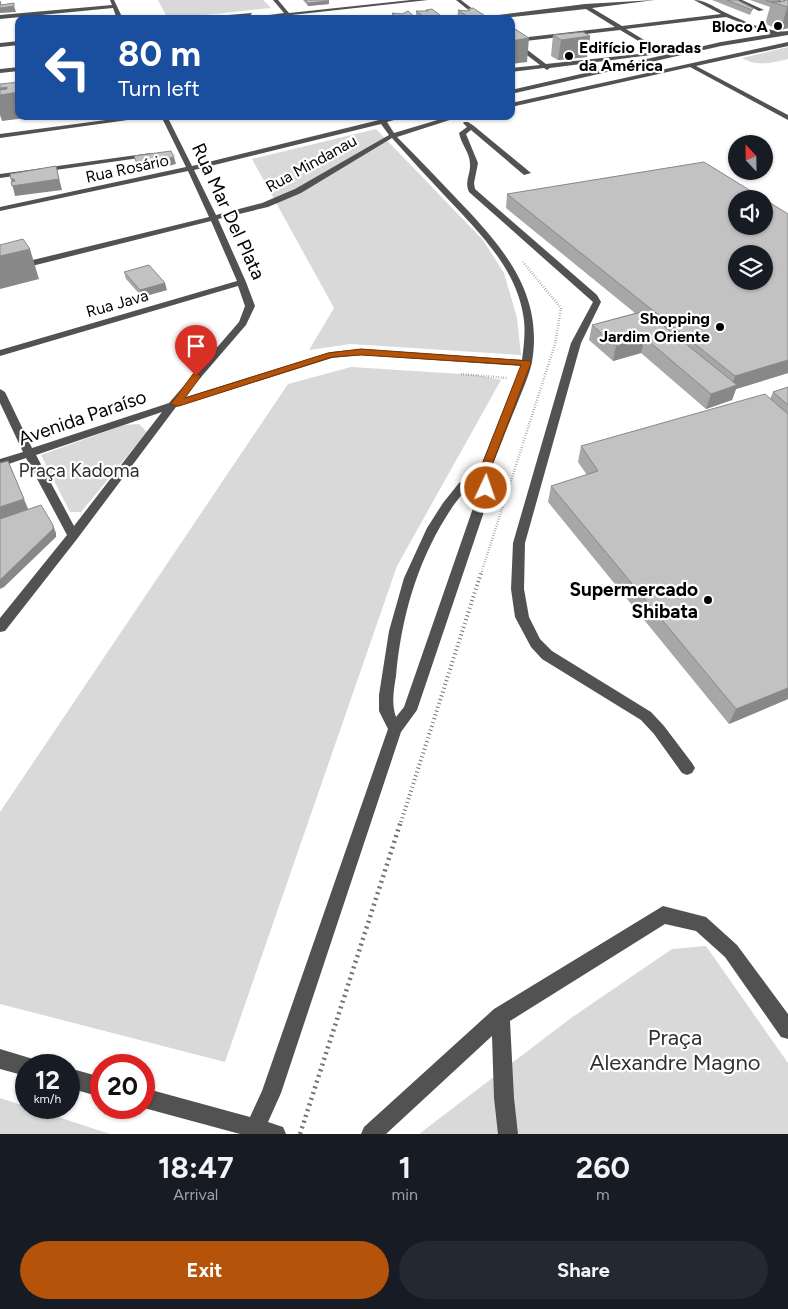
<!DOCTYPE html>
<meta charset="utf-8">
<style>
body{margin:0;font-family:Figtree,sans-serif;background:#242831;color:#f1f3f6;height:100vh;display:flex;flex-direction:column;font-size:19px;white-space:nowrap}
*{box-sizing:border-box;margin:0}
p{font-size:16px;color:#9ea1a6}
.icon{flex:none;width:28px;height:28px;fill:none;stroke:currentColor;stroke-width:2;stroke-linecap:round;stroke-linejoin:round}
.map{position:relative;height:1134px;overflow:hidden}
.sheet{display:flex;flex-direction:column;background:#171b24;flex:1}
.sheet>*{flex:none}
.hud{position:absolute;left:15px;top:15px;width:500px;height:105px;border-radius:10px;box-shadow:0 1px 4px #0004;background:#1a4fa0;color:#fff;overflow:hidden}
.needle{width:32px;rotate:338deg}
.fabs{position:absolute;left:728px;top:135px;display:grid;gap:10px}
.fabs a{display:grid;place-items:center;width:45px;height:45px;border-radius:50%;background:#171b24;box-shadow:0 1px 4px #0004;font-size:25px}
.speed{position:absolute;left:15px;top:1054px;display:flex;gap:10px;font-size:25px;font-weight:700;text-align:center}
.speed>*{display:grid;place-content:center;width:65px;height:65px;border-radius:50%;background:#171b24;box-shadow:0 1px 4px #0004;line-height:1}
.speed small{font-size:12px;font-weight:400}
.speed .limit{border:8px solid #d22;background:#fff;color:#111}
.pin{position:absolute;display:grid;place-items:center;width:42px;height:42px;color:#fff;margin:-51px -21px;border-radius:50% 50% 50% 0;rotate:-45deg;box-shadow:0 0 5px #0007}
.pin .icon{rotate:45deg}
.me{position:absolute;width:55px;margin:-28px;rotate:3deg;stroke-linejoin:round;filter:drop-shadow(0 0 4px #0008)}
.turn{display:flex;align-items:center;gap:18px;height:105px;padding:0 20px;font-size:22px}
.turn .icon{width:65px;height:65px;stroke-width:2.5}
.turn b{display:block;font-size:35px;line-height:42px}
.eta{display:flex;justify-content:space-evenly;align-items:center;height:85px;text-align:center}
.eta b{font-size:30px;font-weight:700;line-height:35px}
.action{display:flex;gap:10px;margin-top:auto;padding:10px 20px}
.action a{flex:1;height:58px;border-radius:30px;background:#b45309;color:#fff;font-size:20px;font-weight:700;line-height:58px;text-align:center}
.action a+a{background:#242831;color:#f1f3f6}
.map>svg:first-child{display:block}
.green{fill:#d9d9d9}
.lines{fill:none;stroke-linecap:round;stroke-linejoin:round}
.path-far2{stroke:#747474;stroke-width:2.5;stroke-dasharray:0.5 2;stroke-linecap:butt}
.path-far1{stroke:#747474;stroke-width:4;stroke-dasharray:1 3;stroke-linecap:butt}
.path{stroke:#747474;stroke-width:4.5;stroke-dasharray:2 4;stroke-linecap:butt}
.minor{fill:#525252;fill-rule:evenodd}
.wall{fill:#a7a7a7}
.shaded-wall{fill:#888}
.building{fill:#c2c2c2;stroke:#888;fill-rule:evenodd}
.route{fill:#b45309;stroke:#753606}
.poi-dot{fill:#000;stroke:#fff;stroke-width:2}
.labels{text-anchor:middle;stroke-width:4.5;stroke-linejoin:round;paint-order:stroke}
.far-poi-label{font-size:16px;font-weight:bold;fill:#000;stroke:#fff;text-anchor:end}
.far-street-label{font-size:16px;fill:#000;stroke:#fff}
.street-label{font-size:19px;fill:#000;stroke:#fff}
.park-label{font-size:19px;fill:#303030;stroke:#fff}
.poi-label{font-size:19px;font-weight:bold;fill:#000;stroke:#fff;text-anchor:end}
.near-park-label{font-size:22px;fill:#303030;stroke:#fff}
</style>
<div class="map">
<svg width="788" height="1134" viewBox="0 0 788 1134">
<rect width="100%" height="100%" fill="#fff"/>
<path class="green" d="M158,0H263L271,8L168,19Z
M788,47V59C771,63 759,67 742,58Z
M376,129L483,240L504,273L517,318L521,355L350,344L309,350L334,308L252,159Z
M351,367L477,375L501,380L397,566L225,1062L0,1004V812L288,384Z
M139,424L147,432L81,512H70L41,455L124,425Z
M706,946L788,1063V1134H419L571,1018L672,949Z
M0,1098L110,1134H0Z"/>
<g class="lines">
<path class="path-far2" d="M461,374L507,378
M481,574L555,344L561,308L523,262"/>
<path class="path-far1" d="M401,822L481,573"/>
<path class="path" d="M300,1134L401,821"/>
<path class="minor" d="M110,0H114L123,19H117L113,8L0,19V15L112,5Z
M273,0H278L289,13L411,0H428L292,15L294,19H289L286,16L239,19L284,13Z
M456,0H461L483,17L585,4L655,0L592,8L622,26L721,14L694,0C704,0 713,6 722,11C739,19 770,34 788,31V35L721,46L511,94V90L721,42L771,34L726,17L626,29L664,52L662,55L620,30L517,42L546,64L648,53L651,55L550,68L547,70L544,68L511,72V68L540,65L511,43V39L615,27L586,9L494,19H475L477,17Z
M736,0H742L764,10L759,11Z
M778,0L788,2V6L778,1Z
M252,13L250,16L202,19L204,17Z
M19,41V45L0,47V43Z
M788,42V46L696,66L788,115V120L690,67L511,107V103Z
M19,67V71L0,73V69Z
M136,116H156L0,138V134Z
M161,116H167L192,166L379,120L376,116H382L384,119L408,116L387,122L394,133L451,116H462L397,137C417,157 436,177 455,197C500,244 544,291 532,362C529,376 522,391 517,404C507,428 498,451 489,475L492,488L417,710L401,732L281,1093L268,1122L283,1127L286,1134H240L144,1108V1088L250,1117L262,1091L388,729L379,711V695L389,631L404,578L427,528L443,503L459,483L478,473L521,366L361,355L332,358L176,407L77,539L5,631L0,632V618L67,535L26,458L0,467V459L23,452L0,403V389L5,392L32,448L169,403L239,322L245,306L238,286L0,356V350L237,281L211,221L0,274V268L209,217L188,171L0,211V207L186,167ZM381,124L389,135L295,189L262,203L216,215L194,170ZM392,138C410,158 428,178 446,197C478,231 515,267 523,314C526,329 524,344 522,360L361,349L331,352L183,398L246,325L255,306L246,282L218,219L268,207L301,193ZM162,412L74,526L36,455ZM479,481L480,488L404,707L396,717C391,703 394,689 396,676C401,620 416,565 446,517C454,504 464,489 479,481Z
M464,122H468L474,126L531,173L524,175L471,130L466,134L478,163L474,183L475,189L597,295L601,302L581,343L525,543L524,589L529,617L540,639L552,651L651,712L664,726L692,763L695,768L692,773L687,775L682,773L654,734L641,720L542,659L531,647L515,617L511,589L513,543L571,343L593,302L469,192C464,181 471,174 470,164C470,153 461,144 459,133L467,127L463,123Z
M151,153L153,154V156L0,178V174Z
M663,906L706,917L737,945L788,1014V1039L781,1037L725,957L696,931L665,924L510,1021L514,1098L518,1134H498L494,1098L492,1036L386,1134H361L364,1127L494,1009Z
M0,1049L33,1059L35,1065H26V1076L0,1069Z
M69,1068L101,1077V1097L69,1088Z"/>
</g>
<path class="wall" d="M303,0H328L329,1V4L308,6Z
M712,0H739V1L753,8L751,13L750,15Z
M750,0H777L781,2L783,1V0H788V28L781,30L765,24L770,7Z
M468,9L490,19H457L458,10L468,11Z
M426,10L445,19H392V13L402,14L416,18V11H425Z
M553,35L590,36L587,57L558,60L551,56Z
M507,194L788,214V373L736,389L732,400L706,409L641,353L613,361L589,340L592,325L635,313L506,208Z
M124,272L167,290L142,297L126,279Z
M788,387V699L729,724L548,502L551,486L587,475L578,462L581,446L770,399L773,392Z"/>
<path class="shaded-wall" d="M329,1V4L308,6V3Z
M14,6L16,12L0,13V8Z
M787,7H788V28L781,30Z
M590,36L587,57L558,60L561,40Z
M529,38L527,62L511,64V41Z
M7,87L19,92V116H41L2,121L0,115V88Z
M174,157L176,164L140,173L138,166Z
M56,166L62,190L15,196L11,179Z
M30,249L39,279L0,289V256Z
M165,283L167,290L142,297L140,290Z
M645,338L641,353L613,361L616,346Z
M788,360V373L736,389L732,400L706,409L711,394L731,387L735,376Z
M8,461L29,511L0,521V507Z
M53,525L56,533V537L4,587L0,589V580Z
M788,688V699L729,724L736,709Z"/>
<path class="building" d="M305,0H328L329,1L308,3Z
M727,0H737L753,8L752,10Z
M766,0H777L781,2H771Z
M784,0H788V7L771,2L785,1Z
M0,1L1,5L14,3V6L0,8Z
M473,8L490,19H471L458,10L467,11L470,10L468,9Z
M432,9L445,19H427L416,11H428L426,10Z
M408,11L417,19H399L392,13L402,14Z
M511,29H515L529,38L511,41Z
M583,32L590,36L561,40L553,35Z
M19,82V92L0,95V90L7,89V87L0,88V84Z
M171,151L174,157L138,166L134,156Z
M704,162L764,199H736V226H764V199L788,214V360L735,376L507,194ZM736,254H764V281H736Z
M56,166L59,179L12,186L11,182L15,181L14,179H11L10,174Z
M23,239L30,249L0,256V245Z
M149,265L165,283L140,290L124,272Z
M645,311L737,385L711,394L645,338L616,346L592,325Z
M788,387V405L773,392Z
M765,394L788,414V688L736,709L551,486L598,471L581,446Z
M8,461L24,499L0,507V463Z
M41,505L53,525V529L0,580V519Z"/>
<path class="route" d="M361,349L530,361L531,363L488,475L492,488L490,490H483L478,475L521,365L361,355L332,357L179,406H176L171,404L193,374L196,373L201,376L185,398L328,353Z"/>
<g class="poi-dot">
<circle cx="778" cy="26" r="5"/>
<circle cx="569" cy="56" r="5"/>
<circle cx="720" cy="327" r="5"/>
<circle cx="708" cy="600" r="5"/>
</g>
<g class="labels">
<g class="far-poi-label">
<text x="768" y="32">Bloco A</text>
<text x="579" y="53" text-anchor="start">Edifício Floradas<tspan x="579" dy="18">da América</tspan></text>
<text x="710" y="324">Shopping<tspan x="710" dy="18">Jardim Oriente</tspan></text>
</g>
<g class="far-street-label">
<text transform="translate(311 163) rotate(-29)" y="6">Rua Mindanau</text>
<text transform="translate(127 168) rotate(-12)" y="6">Rua Rosário</text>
<text transform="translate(117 303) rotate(-16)" y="6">Rua Java</text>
</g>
<g class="street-label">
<text transform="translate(229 211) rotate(65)" y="7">Rua Mar Del Plata</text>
<text transform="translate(82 417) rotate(-19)" y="7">Avenida Paraíso</text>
</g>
<g class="park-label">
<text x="79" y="477">Praça Kadoma</text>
</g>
<g class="poi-label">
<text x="698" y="596">Supermercado<tspan x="698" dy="22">Shibata</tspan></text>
</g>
<g class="near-park-label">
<text x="675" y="1045">Praça<tspan x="675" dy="25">Alexandre Magno</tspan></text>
</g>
</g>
</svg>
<div class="fabs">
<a><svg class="needle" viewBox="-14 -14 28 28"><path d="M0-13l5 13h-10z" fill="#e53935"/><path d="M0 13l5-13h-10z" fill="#9ea1a6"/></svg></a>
<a><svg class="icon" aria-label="sound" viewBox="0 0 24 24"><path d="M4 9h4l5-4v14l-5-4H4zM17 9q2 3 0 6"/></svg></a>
<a><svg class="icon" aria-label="layers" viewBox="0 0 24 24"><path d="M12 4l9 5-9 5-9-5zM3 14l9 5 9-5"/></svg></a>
</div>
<div class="speed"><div>12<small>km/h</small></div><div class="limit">20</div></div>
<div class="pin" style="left:196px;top:376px;background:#d93025"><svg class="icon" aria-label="arrive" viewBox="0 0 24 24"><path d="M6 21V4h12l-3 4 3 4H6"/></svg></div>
<svg class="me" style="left:486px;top:488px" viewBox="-20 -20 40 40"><circle r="17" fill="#b45309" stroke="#fff" stroke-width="3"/><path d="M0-11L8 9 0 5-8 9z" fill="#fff"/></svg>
<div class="hud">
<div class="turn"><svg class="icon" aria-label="left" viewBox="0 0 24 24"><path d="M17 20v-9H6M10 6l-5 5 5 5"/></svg><div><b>80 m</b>Turn left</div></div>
</div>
</div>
<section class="sheet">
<div class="eta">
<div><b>18:47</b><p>Arrival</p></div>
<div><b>1</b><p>min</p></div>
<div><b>260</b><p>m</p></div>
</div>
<div class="action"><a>Exit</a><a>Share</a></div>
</section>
